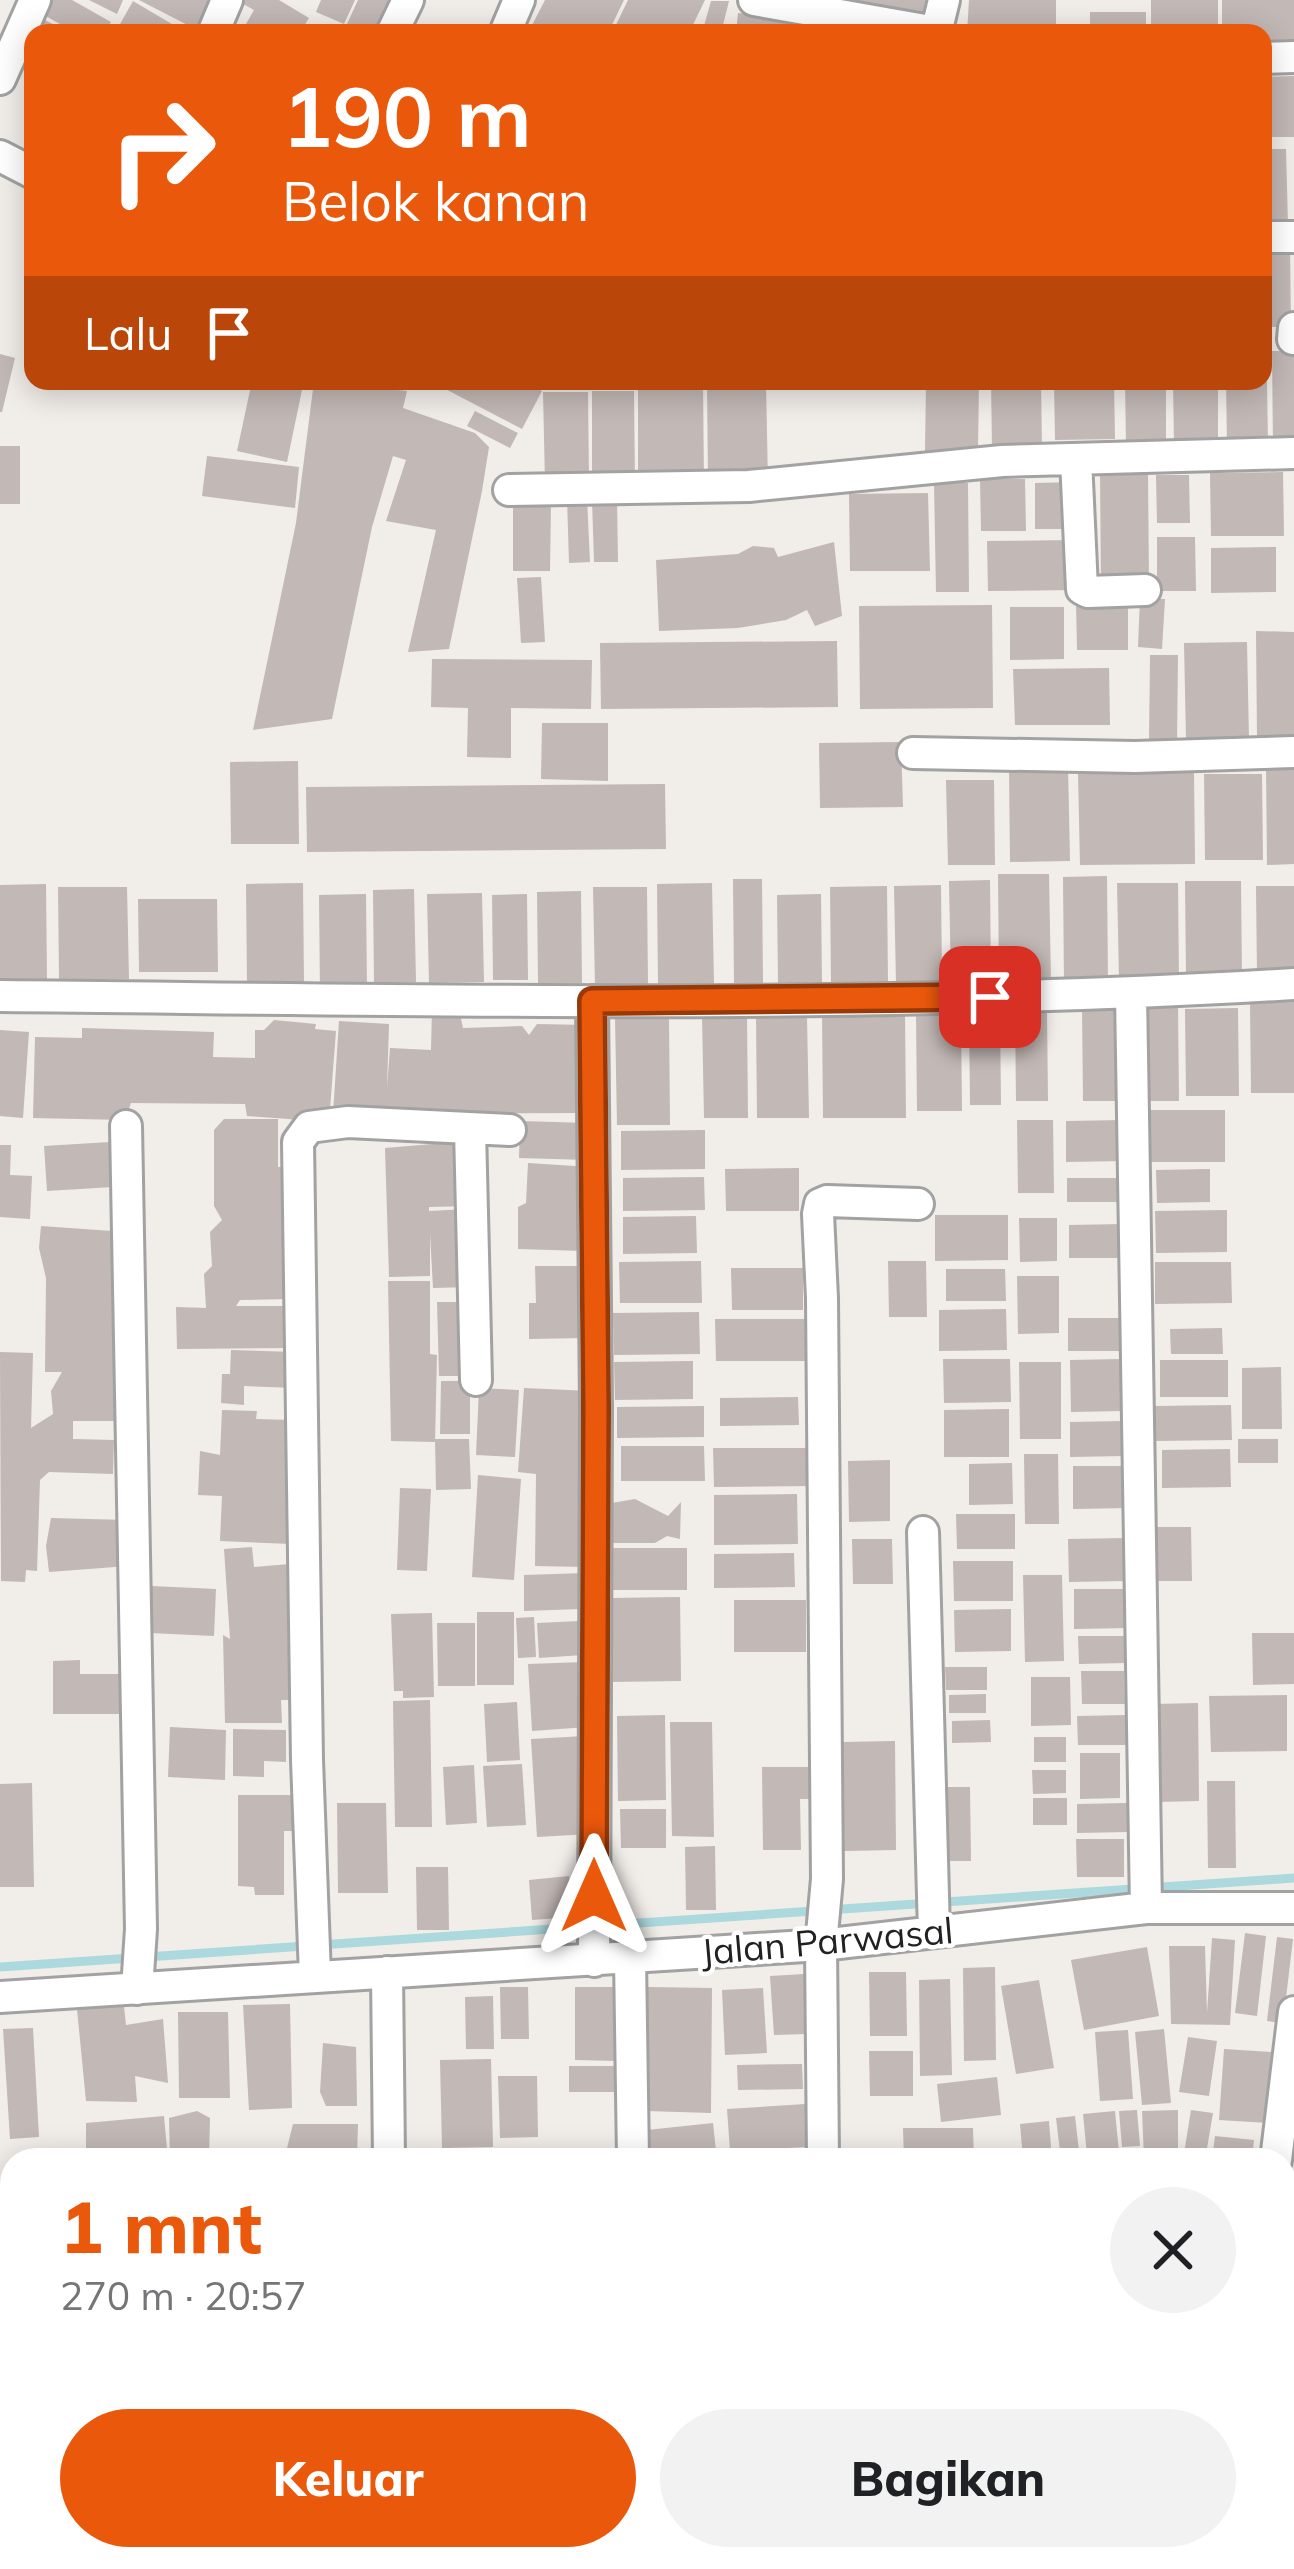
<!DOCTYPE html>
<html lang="id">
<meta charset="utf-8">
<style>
body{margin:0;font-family:Mulish,sans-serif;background:#f2f2f2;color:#202124;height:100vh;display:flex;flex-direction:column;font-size:45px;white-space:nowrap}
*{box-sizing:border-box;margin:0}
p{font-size:39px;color:#757577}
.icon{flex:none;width:66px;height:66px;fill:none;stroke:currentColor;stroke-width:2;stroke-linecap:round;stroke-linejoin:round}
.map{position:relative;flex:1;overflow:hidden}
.side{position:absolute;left:0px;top:2148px;width:1296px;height:423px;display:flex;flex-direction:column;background:#fff;border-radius:36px 36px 0 0;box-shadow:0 6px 30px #0003}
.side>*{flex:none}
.guide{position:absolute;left:24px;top:24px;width:1248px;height:366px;border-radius:24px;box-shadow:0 6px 30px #0003;background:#ea580c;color:#fff;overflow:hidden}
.pin{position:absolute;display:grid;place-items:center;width:102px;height:102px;color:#fff;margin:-51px;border-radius:24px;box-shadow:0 6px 18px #0006}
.me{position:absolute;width:132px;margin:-66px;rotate:0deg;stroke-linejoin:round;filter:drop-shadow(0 0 9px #0008)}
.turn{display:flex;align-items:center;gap:42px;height:252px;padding:0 60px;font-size:54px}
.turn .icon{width:156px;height:156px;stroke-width:2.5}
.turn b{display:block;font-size:84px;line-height:102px}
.then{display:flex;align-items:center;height:114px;padding:0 60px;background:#0003;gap:24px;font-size:45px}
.round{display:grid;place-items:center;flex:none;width:126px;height:126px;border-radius:63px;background:#f2f2f2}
.headline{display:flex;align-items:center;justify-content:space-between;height:204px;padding:0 60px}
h1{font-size:72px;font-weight:800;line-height:90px;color:#ea580c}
.button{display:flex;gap:24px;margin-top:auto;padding:24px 60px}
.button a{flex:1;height:138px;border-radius:72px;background:#ea580c;color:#fff;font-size:48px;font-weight:800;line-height:138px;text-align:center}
.button a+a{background:#f2f2f2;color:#202124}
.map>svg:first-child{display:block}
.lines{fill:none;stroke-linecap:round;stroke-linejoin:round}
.stream{stroke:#abd9dd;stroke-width:9}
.building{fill:#c2b8b5}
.street-casing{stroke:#a2a2a2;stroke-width:36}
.street{stroke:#fff;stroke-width:30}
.route-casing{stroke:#983908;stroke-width:30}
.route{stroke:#ea580c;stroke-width:21}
.labels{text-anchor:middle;stroke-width:9;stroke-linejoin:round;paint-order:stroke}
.street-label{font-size:36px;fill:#212121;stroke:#fff}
</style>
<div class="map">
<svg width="1294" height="2569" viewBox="0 0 1294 2569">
<rect width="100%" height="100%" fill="#f1ede9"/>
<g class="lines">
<path class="stream" d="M0,1967L1294,1878"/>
</g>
<path class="building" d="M41,0H72L111,22L105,33H76L35,10Z
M89,0H123L117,14Z
M139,0H216L203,33Z
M236,0H279L309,18L300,33H245L242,31L254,10Z
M321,0H355L344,24L316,12Z
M358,0H397L382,33H368L347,24Z
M545,0H624L608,33H528Z
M628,0H705L689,33H612Z
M854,0H933L927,22Z
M969,0H1056V33H967Z
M1151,0H1218V33H1151Z
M1222,0H1294V53H1263V33H1222Z
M133,1L187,33H115Z
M711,1H729L721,33H702Z
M1090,12H1146V33H1090Z
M738,13L785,17L784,33H736Z
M41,18L70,33H34Z
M1294,76V137H1263V77Z
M1263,149H1286L1288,225H1263Z
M1290,245L1291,327H1268L1267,246Z
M1272,351H1294V448H1273Z
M0,354L15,358L2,412H0Z
M252,381L302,390L287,462L237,451Z
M314,381L407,391L403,408L475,433L489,447L482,491L449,649L408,652L436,530L386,521L406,460L393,456L372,527L332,719L253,730L296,523Z
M430,381H523L542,391L522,429Z
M638,381H703L704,484L638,485Z
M926,381H979L978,452L925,451Z
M991,381H1041L1042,448L992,449Z
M1054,381H1114L1115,439L1055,440Z
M1125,381H1166V446L1126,447Z
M1173,381H1218V444L1174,445Z
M1226,381H1267L1268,445H1227Z
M707,383H766L768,483H708Z
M592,391H634L635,485H592Z
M543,392H588L589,483L545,484Z
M475,411L518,433L510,448L467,426Z
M0,446H20V504H0Z
M207,456L299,467L295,508L202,496Z
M1283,472L1284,536H1211L1210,473Z
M1148,473L1149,586H1101L1100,474Z
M1156,475H1189L1190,523H1157Z
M980,479H1025L1026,531H981Z
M1074,482L1075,529H1035V483Z
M934,483H968L969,592H936Z
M928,493L930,571H850L849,494Z
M567,498H587L590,562L569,563Z
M617,499L618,562H594L592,500Z
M513,501L551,502L550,571H513Z
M1157,537H1195L1196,591H1157Z
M1077,540V590L988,591L987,541Z
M834,542L842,616L815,626L807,610L786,620L738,628L659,631L656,560L738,554L753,546L774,548L778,557Z
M1276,547V592L1211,593V548Z
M541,577L545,642L521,643L517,578Z
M1140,598L1165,599L1162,649L1138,647Z
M1076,602H1128V650H1077Z
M992,605L993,708L860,709L859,606Z
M1010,607H1064V659L1010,660Z
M1256,631L1294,632V736L1257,737Z
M837,641L838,707L601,709L600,643Z
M1247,642L1249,739H1186L1184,643Z
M1150,655H1178L1177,743L1149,742Z
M432,659L592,660L591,709L511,708V758L467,757L468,708L431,707Z
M1109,668L1110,725H1015L1013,669Z
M542,723H608V781L541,779Z
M901,742L903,807L820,808L819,743Z
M298,761L299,844H231L230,762Z
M1068,766L1070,861L1010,862L1009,767Z
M1266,766H1294V864L1267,865Z
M1194,772L1195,864L1080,865L1078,773Z
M1204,774H1262L1263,860H1205Z
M946,780H994L995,865H948Z
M665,784L666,849L307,852L306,787Z
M998,874H1049L1051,984H999Z
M1107,876L1108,983H1064L1063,877Z
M733,879H762L763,983L734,984Z
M990,880L991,984H951L949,881Z
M1185,881H1241L1242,977H1186Z
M303,883L304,985H247L246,884Z
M712,883L714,984L658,985L657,884Z
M1117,883H1178L1179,979L1119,980Z
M46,884L47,980H0V885Z
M941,885L942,983L896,984L894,886Z
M887,886L888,983H831L830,887Z
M1256,886H1294V974L1257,975Z
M58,887H127L129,979L59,980Z
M593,887H647L648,985L595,986Z
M414,889L416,982H374L373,890Z
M581,891L582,983H538L537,892Z
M482,893L484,982L429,983L427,894Z
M366,894L367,992L320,993L319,895Z
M527,894L528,980H493L492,895Z
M821,894L822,984H778L777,895Z
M138,899H217L218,972H139Z
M1294,1002V1093H1251L1250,1003Z
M1142,1004H1178L1179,1101H1143Z
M1082,1007H1123L1125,1101H1083Z
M432,1008L459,1009L463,1028L522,1026L529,1035L537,1024L587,1025V1113L333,1114L339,1021L389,1024L387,1088L390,1048L431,1050Z
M1238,1008L1239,1096H1186L1185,1009Z
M1015,1010H1047L1048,1101H1016Z
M905,1011L906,1118H823L822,1012Z
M702,1015H747L748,1118H704Z
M916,1015H961L962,1111H917Z
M969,1016H1000L1001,1105H970Z
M669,1017L670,1125H617L615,1018Z
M756,1017H807L809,1118H757Z
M274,1020L316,1024L315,1029L336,1031L329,1122L247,1116L245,1104L131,1103L125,1120L33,1118L35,1037L82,1038V1028L214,1032L213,1057L255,1058V1030H264Z
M0,1030L29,1032L23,1118L0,1116Z
M1146,1110H1225V1162H1147Z
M224,1119H278V1167H290L291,1299L240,1300L236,1306H294L295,1348L177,1349L176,1307L206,1308L204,1274L212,1266L210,1232L222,1220L214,1206V1130Z
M1017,1120H1053L1054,1193H1018Z
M1124,1120V1161L1066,1162V1121Z
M520,1121L589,1123L588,1160L519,1158Z
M705,1130V1169L621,1170V1131Z
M468,1141L470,1206L429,1207V1211L467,1209L471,1287L433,1288L430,1233V1276L389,1277L385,1148Z
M110,1142L113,1187L47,1191L44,1146Z
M0,1145H11L10,1175L32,1176L30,1219L0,1217Z
M528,1163L590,1167L588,1206L578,1205L584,1219L583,1251L518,1249V1207L526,1203Z
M799,1168V1211H726L725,1169Z
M1210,1169V1202L1157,1203L1156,1170Z
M704,1177L705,1210L623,1211V1178Z
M1067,1178H1121L1122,1202H1067Z
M1227,1210V1252L1156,1253L1155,1211Z
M935,1215H1008V1260L935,1261Z
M696,1216L697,1253L623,1254V1217Z
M1019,1218H1057V1261L1020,1262Z
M1123,1224V1258H1069V1225Z
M41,1226L126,1232L125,1318H114V1326L128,1327L129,1421H73V1439L114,1440L113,1474L49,1472L40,1480L37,1571L26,1570L25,1582L1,1581L0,1352L33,1353L31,1428L53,1414L51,1391L62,1372H45L46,1278L39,1248Z
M701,1261L702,1303H620L619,1262Z
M888,1261H926L927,1317H889Z
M1155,1262H1231L1232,1303L1155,1304Z
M535,1266H584L585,1338L529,1339V1303H536Z
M731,1268H803V1310H732Z
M946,1269H1005L1006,1301H946Z
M1017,1276H1059V1333L1018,1334Z
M388,1281H430V1354L437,1355L435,1442L391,1441Z
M437,1302H471L473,1376H439Z
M1006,1309L1007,1350L939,1351V1310Z
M699,1312L700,1354L614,1355L613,1313Z
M1068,1318H1126L1127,1351H1068Z
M715,1319H808V1361H716Z
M1222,1328L1223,1354H1171L1170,1329Z
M231,1350L296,1352L295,1388L244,1386V1405L221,1403L222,1374H230Z
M943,1359H1010L1011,1402L944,1403Z
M1122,1359L1123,1411L1071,1412L1070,1360Z
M1160,1360H1228V1397H1160Z
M693,1361V1399L615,1400L614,1362Z
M1019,1362H1061V1439H1020Z
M1281,1367L1282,1429H1242V1368Z
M441,1381H470V1434H440Z
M479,1388L519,1390L515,1457L476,1455Z
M524,1388L591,1391L581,1479H588L587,1567L535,1566L536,1474L518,1472Z
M798,1397L799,1425L720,1426V1398Z
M1231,1405L1232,1440L1155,1441V1406Z
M704,1406V1437L617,1438V1407Z
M1009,1409V1457H944V1410Z
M222,1410L257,1411L256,1419L293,1420L287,1499L293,1496L291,1544L220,1541L222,1496L198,1495L200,1451L220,1455Z
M1125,1421L1126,1456L1070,1457V1422Z
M435,1439H469L471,1489L436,1490Z
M1238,1439H1278V1463H1238Z
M621,1446H704L705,1481H621Z
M713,1448H810L811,1486L714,1487Z
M1230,1449L1231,1487L1162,1488V1450Z
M1024,1454H1058L1059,1524H1025Z
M890,1460V1521L849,1522L848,1461Z
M1012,1463L1013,1504L969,1505V1464Z
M1073,1466H1127L1128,1508L1073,1509Z
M478,1475L521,1479L514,1580L472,1577Z
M400,1488L431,1489L427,1571L397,1570Z
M797,1494L798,1544L714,1545V1495Z
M635,1499L668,1516L681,1502L680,1539L667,1536L655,1543H606V1504Z
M956,1514H1015V1549H957Z
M51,1518L127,1520L128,1566L49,1572L46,1546Z
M1157,1527H1191L1192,1581H1157Z
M1127,1538V1581L1069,1582L1068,1539Z
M852,1539H892L893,1584H853Z
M252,1547L254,1567L290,1564L293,1601L287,1606L289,1700H281L282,1723H225L223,1635L230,1639L224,1549Z
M604,1548H687V1590H605Z
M794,1553L795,1587L714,1588V1554Z
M953,1561H1013V1601H954Z
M586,1573L581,1609L524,1611V1575Z
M1023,1575H1062L1064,1661L1025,1662Z
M152,1586L216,1589L214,1636L150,1633Z
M1074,1589H1126L1127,1628L1074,1629Z
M680,1597L681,1681L610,1682L609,1598Z
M734,1600H806V1652H734Z
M1011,1609V1651L955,1652L954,1610Z
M477,1612H514V1685H477Z
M432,1613L434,1697L403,1698V1691H394L391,1614Z
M534,1617L536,1657L518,1658L516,1618Z
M580,1621L583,1655L539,1658L537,1623Z
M437,1623H475V1686H438Z
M1252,1633H1294V1684L1253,1685Z
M1078,1636H1125L1126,1663L1079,1664Z
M80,1660V1674H121V1714H53V1661Z
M583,1662L587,1727L532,1731L528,1664Z
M945,1667H987V1690H946Z
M1081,1671H1124L1125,1704H1082Z
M1031,1677H1070L1071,1725L1031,1726Z
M986,1694V1713H949V1695Z
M1287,1695V1751L1211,1752L1209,1696Z
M430,1700L432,1827H395L393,1701Z
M517,1702L520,1760L487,1762L484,1704Z
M1198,1703L1199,1801L1156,1802L1155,1704Z
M665,1715L666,1800L618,1801L617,1716Z
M1127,1715V1745H1078L1077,1716Z
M990,1720L991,1742L952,1743V1721Z
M670,1722H712L714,1837L672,1836Z
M170,1727L226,1730L225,1780L168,1777Z
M233,1729L286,1730V1762L264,1761V1777L233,1776Z
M585,1736L591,1834L537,1837L531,1739Z
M1034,1737H1066V1762H1034Z
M895,1741L896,1850L844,1851L843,1742Z
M1080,1753H1120V1798L1080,1799Z
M522,1764L526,1825L487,1827L483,1766Z
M474,1765L477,1823L446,1825L443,1767Z
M762,1767H818L819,1799H800L801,1850H763Z
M1032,1770H1066V1793L1033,1794Z
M1207,1781H1235L1236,1868H1208Z
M32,1783L34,1887H0V1784Z
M939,1787H970L971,1861H940Z
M238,1795H298V1831H284V1895H255L254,1887L238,1886Z
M1033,1798H1067V1825H1033Z
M337,1803H386L388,1893H338Z
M1127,1803V1832L1077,1833V1804Z
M620,1809H666V1848H621Z
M1076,1839H1124V1877H1077Z
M715,1846L716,1910H686L685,1847Z
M416,1867H448L449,1930H417Z
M569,1876L573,1917L532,1920L529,1880Z
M1245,1933L1266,1936L1257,2016L1235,2013Z
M1277,1937L1293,1939L1283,2023L1267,2021Z
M1212,1938L1235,1940L1230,2025L1171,2024L1169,1946H1205L1207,2013Z
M1147,1947L1159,2016L1084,2030L1071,1960Z
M995,1967L996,2060L964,2061L963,1968Z
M869,1972H906L907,2036H870Z
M804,1974L807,2034L774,2035L770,1976Z
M950,1979L952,2075L920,2076L919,1980Z
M1039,1980L1054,2068L1016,2074L1001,1986Z
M500,1987H528L529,2039H501Z
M575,1987H619V2061L575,2060Z
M648,1987L712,1988L711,2113L646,2111Z
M763,1988L767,2053L725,2055L722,1990Z
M493,1996L494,2049H466L465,1997Z
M123,1997L126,2025L163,2019L168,2083L135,2076L137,2102L86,2101L76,1999Z
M290,2004L292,2108L249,2110L243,2005Z
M178,2012H228L230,2098H179Z
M33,2028L39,2137L10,2139L3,2029Z
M1164,2029L1171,2103L1142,2105L1135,2032Z
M1128,2030L1133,2099L1100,2101L1095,2032Z
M1188,2037L1217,2041L1209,2096L1179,2092Z
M323,2043L356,2047L357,2106H326L320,2092Z
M1224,2049L1271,2052L1268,2123L1219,2120Z
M869,2051H913V2096H870Z
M491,2059L493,2147L442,2148L440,2060Z
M802,2064L803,2089L738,2090L737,2065Z
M569,2066H622L621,2092H569Z
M498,2076H537L538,2137L500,2138Z
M997,2077L1001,2115L941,2122L937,2084Z
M805,2104L808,2147L730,2151L727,2109Z
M1137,2110L1140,2146L1122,2147L1119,2111Z
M1178,2110V2157L1144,2158L1142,2111Z
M1191,2110L1213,2113L1205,2160H1183Z
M197,2111L210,2118L209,2160H170L169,2118Z
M1115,2111L1119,2152L1087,2155L1083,2114Z
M164,2116L168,2160H86V2123Z
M1075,2116L1080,2160H1061L1056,2118Z
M1049,2121L1052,2160H1023L1020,2124Z
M713,2123L717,2160H650L647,2130Z
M293,2124H358L357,2157L286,2152Z
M903,2128H973L974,2160H904Z
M1215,2136L1254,2140L1252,2160H1212Z
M537,2150L615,2153V2160H536Z
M1284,2337L1294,2339V2413L1284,2411Z
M0,2496L12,2497V2559H48L47,2569H0Z
M88,2559H143L142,2569H87Z
M160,2559H216V2569H159Z
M296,2559H377L376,2569H295Z
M453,2559H506V2569H453Z
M530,2559H581L580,2569H529Z
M669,2559H732L756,2564L755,2569H667Z
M1012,2559H1053L1049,2569H1026L1011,2563Z
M1066,2559H1121L1146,2569H1072L1063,2565Z"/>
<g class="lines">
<defs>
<path id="street" d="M754,0L936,32
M213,33L227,0
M392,33L408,0
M505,33L519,0
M936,33L944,0
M1263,58L1294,57
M0,79L35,0
M0,156L33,173
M1263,237H1294
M1293,339L1294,328
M1076,459L1082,589L1088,592L1145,590
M509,490L749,486L1002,461L1294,453
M913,753L1135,757L1294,752
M1131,994L1146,1908
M0,996C431,1000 863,1010 1294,984
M592,1001L596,1407L594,1961
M126,1126L141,1929L137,1989
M470,1129L476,1380
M923,1532L934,1932
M630,1958L633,2160
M387,1972L389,2160
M315,1976L307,1760L298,1142L309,1127L348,1122L510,1130
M0,1997L821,1945L1146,1908H1294
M823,2160L821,1945L827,1879L822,1298L818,1214L820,1204L827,1201L918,1204
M1276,2160L1294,2012
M1284,2225L1294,2226
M1284,2445L1294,2447
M393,2559V2569
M69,2569L70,2559
M240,2569V2559
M798,2569L802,2559
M990,2569L995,2559
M1145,2569L1149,2559"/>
</defs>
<use href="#street" class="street-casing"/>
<use href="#street" class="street"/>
</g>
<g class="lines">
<defs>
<path id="route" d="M594,1896L596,1407L592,1001L990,997"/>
</defs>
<use href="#route" class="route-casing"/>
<use href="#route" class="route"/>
</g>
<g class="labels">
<g class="street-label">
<text transform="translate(827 1941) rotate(-5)" y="13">Jalan Parwasal</text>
</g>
</g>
</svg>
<div class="pin" style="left:990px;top:997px;background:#d93025"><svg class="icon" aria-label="arrive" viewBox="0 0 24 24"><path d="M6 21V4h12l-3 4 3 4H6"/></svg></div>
<svg class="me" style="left:594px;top:1896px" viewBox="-20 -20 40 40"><path d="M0-17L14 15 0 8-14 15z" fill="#ea580c" stroke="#fff" stroke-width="4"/></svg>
<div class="guide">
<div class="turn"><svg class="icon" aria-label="right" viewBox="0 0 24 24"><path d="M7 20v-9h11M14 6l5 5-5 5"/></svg><div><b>190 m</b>Belok kanan</div></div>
<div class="then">Lalu<svg class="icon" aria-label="arrive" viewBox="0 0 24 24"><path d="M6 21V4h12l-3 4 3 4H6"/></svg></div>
</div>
<section class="side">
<div class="headline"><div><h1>1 mnt</h1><p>270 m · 20:57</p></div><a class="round"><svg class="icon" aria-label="close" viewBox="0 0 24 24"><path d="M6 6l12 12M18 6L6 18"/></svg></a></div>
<div class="button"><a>Keluar</a><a>Bagikan</a></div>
</section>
</div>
